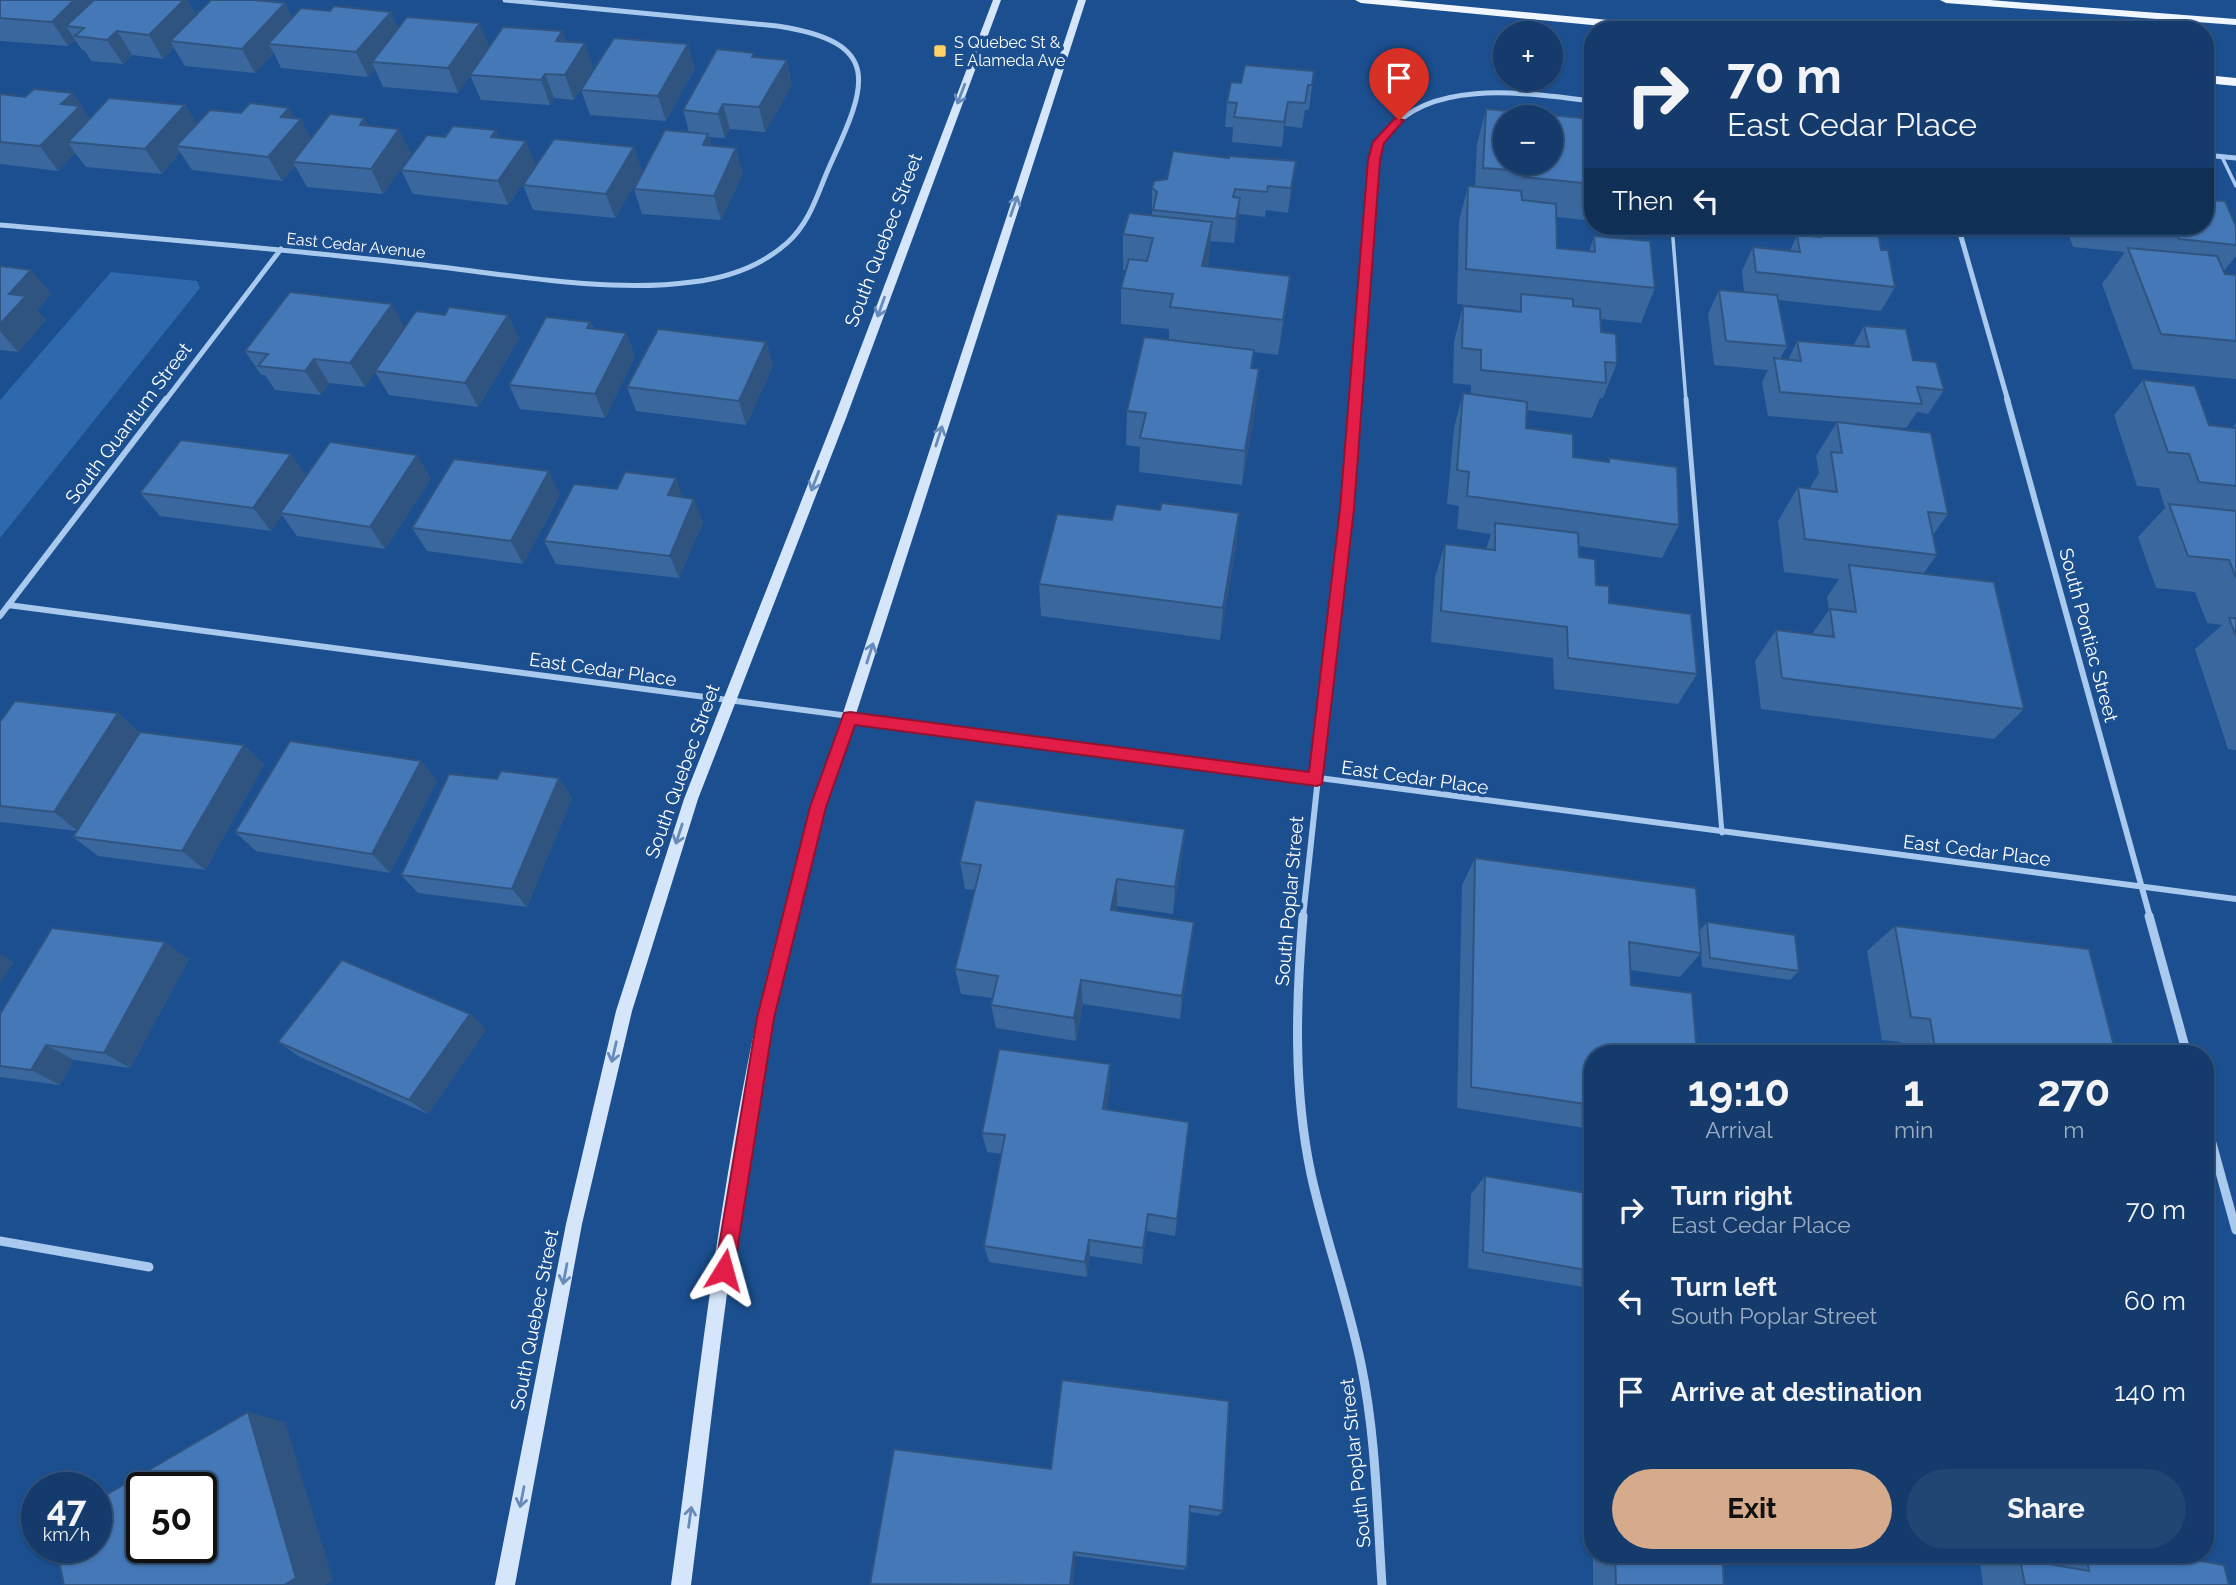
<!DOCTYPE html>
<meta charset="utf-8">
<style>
body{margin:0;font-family:Raleway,sans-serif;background:#214673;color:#f1f3f6;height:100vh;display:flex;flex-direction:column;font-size:26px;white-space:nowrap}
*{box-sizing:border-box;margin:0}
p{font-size:23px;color:#9dadc1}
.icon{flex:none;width:38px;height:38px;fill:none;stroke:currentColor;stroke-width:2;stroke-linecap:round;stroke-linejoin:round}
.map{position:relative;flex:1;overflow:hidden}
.panel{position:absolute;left:1584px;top:1045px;width:630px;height:518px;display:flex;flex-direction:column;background:#143b6b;border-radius:28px;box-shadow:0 2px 5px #0004,0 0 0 2px #33557e}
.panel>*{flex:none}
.hud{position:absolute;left:1584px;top:21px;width:630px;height:214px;border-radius:28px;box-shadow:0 2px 5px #0004,0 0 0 2px #33557e;background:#143b6b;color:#f1f3f6;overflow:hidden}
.fabs{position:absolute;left:1493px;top:21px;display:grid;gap:14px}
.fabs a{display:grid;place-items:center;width:70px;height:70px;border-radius:50%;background:#143b6b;box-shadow:0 2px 5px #0004,0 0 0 2px #33557e;font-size:35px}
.speed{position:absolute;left:21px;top:1472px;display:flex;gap:14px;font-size:35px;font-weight:700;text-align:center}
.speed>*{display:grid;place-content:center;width:91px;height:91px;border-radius:50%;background:#143b6b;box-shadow:0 2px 5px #0004,0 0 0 2px #33557e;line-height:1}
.speed small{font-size:18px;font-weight:400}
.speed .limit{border:4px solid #111;border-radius:10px;background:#fff;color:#111}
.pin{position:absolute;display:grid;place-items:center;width:60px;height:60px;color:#fff;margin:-72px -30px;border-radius:50% 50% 50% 0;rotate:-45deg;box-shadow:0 0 7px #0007}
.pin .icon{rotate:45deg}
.me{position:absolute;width:77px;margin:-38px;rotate:8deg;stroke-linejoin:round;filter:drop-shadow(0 0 5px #0008)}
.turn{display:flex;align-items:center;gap:24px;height:147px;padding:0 28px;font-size:32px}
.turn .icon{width:91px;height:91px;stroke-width:2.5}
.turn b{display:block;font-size:49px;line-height:60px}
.then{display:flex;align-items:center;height:66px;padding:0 28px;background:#0003;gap:14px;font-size:26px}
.eta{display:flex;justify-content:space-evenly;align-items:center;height:119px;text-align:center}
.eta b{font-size:42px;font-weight:700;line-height:49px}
.primary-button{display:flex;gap:14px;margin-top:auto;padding:14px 28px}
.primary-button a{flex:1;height:80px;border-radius:42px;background:#d6ab8b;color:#111;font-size:28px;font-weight:700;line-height:80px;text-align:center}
.primary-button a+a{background:#214673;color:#f1f3f6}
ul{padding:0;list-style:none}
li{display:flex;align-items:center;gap:21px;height:91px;padding:0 28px}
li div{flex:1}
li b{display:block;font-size:26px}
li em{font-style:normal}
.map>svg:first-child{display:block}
.green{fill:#2e69ad}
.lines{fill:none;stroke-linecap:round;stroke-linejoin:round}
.lane-far1{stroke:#a9c9ee;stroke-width:3.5}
.lane{stroke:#a9c9ee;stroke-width:5}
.street-far2{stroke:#a9c9ee;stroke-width:5}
.street-far1{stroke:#a9c9ee;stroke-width:6}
.street{stroke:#a9c9ee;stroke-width:9}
.secondary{fill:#d6e6fa;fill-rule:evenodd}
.primary{fill:#f0f6ff;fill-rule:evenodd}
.wall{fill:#3a679d}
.shaded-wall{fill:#305480}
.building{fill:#4478b7;stroke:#305480;stroke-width:2;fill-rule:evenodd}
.oneway{stroke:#668bba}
.route{fill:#e11d48;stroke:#92132f;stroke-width:2}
.poi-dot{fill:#ffd166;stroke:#1b4f8f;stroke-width:2.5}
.labels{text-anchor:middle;stroke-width:7;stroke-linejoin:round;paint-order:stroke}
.far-poi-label{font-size:16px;fill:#fff;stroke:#1b4f8f;text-anchor:start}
.far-street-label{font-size:16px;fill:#fff;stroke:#1b4f8f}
.street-label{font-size:19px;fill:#fff;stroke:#1b4f8f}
</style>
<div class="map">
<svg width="2236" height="1585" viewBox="0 0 2236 1585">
<rect width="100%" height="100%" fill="#1b4f8f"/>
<path class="green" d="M111,272L197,281L200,288L0,538V400Z"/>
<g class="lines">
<path class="lane-far1" d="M2222,157L2236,186
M1672,226L1686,401"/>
<path class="lane" d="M1686,399L1722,833"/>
<path class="street-far2" d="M2205,155L2236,158
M0,225C138,237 276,248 414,264C501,273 606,294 692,282C726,278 761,266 787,243C811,222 818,191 831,163C868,83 883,42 777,26L505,0
M1958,226L2008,401
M165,401L281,249
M1355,401L1374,160C1378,151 1382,138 1389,131C1434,77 1531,94 1592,101"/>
<path class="street-far1" d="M2007,399L2150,917
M8,605L2236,899
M0,616L166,399
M1303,917L1347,509L1356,399"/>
<path class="street" d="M1303,916C1296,1001 1293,1089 1311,1174C1325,1238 1348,1300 1361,1364C1376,1436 1377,1511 1382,1585
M2149,916L2187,1054
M2205,1118L2236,1230
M0,1241L149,1267"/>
<path class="secondary" d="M993,0H1001L846,418L698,799L632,1011L582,1224L515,1585H495L566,1224L616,1011L684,799L834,418Z
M1078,0H1086L826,807C808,877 788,947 773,1018C733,1205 715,1396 691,1585H671C697,1396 717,1205 757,1018C773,947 793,877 812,807Z"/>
<path class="primary" d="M1355,0H1397L1683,27L1688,30H1644L1361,3Z
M1940,0H1990L2236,19V25L1946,3Z
M2205,75L2236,78V86L2205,83Z"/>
</g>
<path class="wall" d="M0,0H187L196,15L285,3L292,18L398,29L489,47L562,31L566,42L593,68L574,100L554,98L550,105L481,100L470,75L458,93L383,87L375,69L368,77L281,68L274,53L255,73L185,66L174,48L163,59L132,55L123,64L91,61L85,51L82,50L75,40L68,46L0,41Z
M755,57L792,85L765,132L730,129L725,138L709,137L711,146L743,173L721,220L642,214L634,189L689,132L683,110Z
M695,68L666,121L590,115L581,90Z
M1314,71L1309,110H1305L1302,128L1285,126L1282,147L1232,142L1233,127H1225L1227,102L1241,83Z
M73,93L89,118L88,119L89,120L196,124L295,119L311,139L364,118L368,125L411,153L383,194L307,187L295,166L282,181L192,170L180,152L162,174L86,167L75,153L58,171L0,164V94L25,97Z
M1486,109L1592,119V221L1557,217V248L1589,252L1594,236L1655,288L1641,323L1600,319L1601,332L1617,363L1603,398H1600L1592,418L1526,410V428L1573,457L1607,462L1609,458L1679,525L1662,558L1579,546V557L1596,585L1609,603L1697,674L1678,704L1554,689L1553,658L1431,642L1435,577L1445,544L1486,549L1491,534L1457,529L1459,506L1447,504L1454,428L1463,393L1471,394V385L1453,383L1454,341L1463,306L1516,311V310L1457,304L1459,221L1468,186H1475L1477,144Z
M496,130L499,138L536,165L508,205L413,194L401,170L445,137Z
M634,147L642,172L615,218L533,210L523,185Z
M1229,158L1296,161L1288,213L1266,210L1265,217L1239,214L1234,243L1210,241L1208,266L1286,311L1278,355L1254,352L1252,368L1256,404L1242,485L1139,472L1140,447L1126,445L1127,411L1169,340V329L1121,324V288L1126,270H1123V234L1152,216V188L1167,179Z
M2207,200L2236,226V256L2224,271L2225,274L2236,275V379L2133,369L2102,284L2125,252L2073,247L2066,226H2205Z
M1815,226H1877L1881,250L1895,287L1881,311L1778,300L1787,346L1780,359L1788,360L1797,341L1853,346L1864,326L1913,360L1944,390L1928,414L1917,412L1906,428L1768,416L1762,382L1768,370L1714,365L1708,314L1719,290L1744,292L1742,271L1753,247L1790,251L1797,235L1809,236Z
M0,266L31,270L51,294L37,310L46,320L18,352L0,350Z
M445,315H508L519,339L478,407L389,395L375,372L365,387L329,383L321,395L275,390L265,375H261L245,351L404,328Z
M590,322L594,329L626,333L635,357L605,418L520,409L509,385Z
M766,342L773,366L746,425L636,411L627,387Z
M2143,380L2209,425L2232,428L2236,423V750L2228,749L2195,649L2222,625L2207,623L2195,592L2156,588L2138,537L2165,508L2159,488L2137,486L2114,415Z
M1837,422L1948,514L1933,535L1937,555L1923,574L2024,709L1994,739L1761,709L1755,661L1776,630L1812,634L1829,610L1827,597L1839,579L1784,572L1778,521L1798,487L1811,489V486L1819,473L1816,456Z
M417,455L431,479L385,549L297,536L282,515L271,531L160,516L140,493L306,476Z
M560,495L523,564L427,551L412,528Z
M683,498L703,522L679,578L556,564L544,541Z
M1239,513L1236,546L1220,640L1041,616L1039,584L1112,520Z
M118,713L140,733L244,745L264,765L205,870L98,856L73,837L77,831L0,822V722Z
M421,761L437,781L390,873L256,851L235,832Z
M559,778L572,798L527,907L418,893L401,875L497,779Z
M1185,829L1182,857L1173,914L1117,906L1116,911L1194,922L1191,947L1180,1019L1083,1004L1076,1041L996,1028L991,1005L993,998L961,994L955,969L975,890L965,889L960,862Z
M1475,858L1700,930L1707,922L1799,971L1790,980L1702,967L1701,953L1680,977L1630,970L1592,1054V1129L1457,1108L1462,885Z
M1895,926L2116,1054H1901L1900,1042L1882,1040L1867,951Z
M189,959L130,1068L74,1060L60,1085L0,1077V1014Z
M470,1014L486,1030L428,1114L300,1057L278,1042Z
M1110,1064V1086L1106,1110L1189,1122L1175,1236L1147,1231L1142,1264L1090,1256L1087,1277L989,1262L984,1246L1002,1154L987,1152L982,1133Z
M1485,1176L1592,1194V1418L1586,1417L1584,1287L1468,1268L1471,1194Z
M894,1449L1223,1511L1218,1516L1190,1512L1187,1567L1183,1570L1076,1556Z
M1593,1554H1722L1724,1585H1593Z
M2042,1554H2159L2229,1585H1983L1980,1562L2020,1559L2043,1563Z"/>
<path class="shaded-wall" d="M74,0H95L84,28L66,26L75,40L68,46L52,22Z
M184,0H187L200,23L170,41L174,48L163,59L149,35Z
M285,3L297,27L268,44L274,53L255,73L242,49Z
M391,12L402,37L372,62L375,69L368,77L356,52Z
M480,23L490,48L458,93L448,68Z
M117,31L132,55L123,64L107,40Z
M562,31L570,56L556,41Z
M585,43L593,68L574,100L565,75Z
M688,44L695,68L666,121L658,96Z
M787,60L792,85L765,132L759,107Z
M545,74L554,98L550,105L541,80Z
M73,93L89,118L88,119L97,131L68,142L75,153L58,171L40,146L61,104Z
M1288,102L1285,126L1282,147L1284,122Z
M723,104L730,129L725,138L718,114Z
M185,105L200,129L176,146L180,152L162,174L145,149Z
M289,108L297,123L301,119L314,144L293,162L295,166L282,181L268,157L281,117Z
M364,118L377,143L360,125Z
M399,129L411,153L383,194L371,169Z
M496,130L506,155L491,137Z
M708,134L715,158L703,145Z
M526,141L536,165L508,205L498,181Z
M634,147L642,172L615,218L606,194Z
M736,148L743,173L721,220L714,196Z
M1296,161L1293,186L1288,213L1291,188Z
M1240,198L1238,222L1234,243L1236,219Z
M1212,222L1209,258L1200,301L1202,266Z
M31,270L51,294L37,310L46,320L18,352L0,331V324L9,294Z
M1290,276L1286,311L1278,355L1283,320Z
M392,304L405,328L365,387L350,363Z
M508,315L519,339L478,407L465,383Z
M590,322L600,346L587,328Z
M626,333L635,357L605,418L595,394Z
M766,342L773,366L746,425L739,401Z
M314,359L329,383L321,395L305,371Z
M1259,369L1256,404L1242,485L1245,451Z
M291,454L308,478L280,513L282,515L271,531L253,508Z
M417,455L431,479L385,549L370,527Z
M549,471L560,495L523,564L511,541Z
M676,478L685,502L668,495Z
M694,499L703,522L679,578L670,556Z
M1239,513L1236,546L1220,640L1223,608Z
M118,713L141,734L79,832L54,812Z
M244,745L264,765L205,870L182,851Z
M421,761L437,781L390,873L372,854Z
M559,778L572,798L527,907L512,889Z
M1185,829L1182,857L1173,914L1175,887Z
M1117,879V906L1111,936V910Z
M1194,922L1191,947L1180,1019L1182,996Z
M165,942L189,959L130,1068L104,1053Z
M0,954L14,962L0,983Z
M1081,980L1083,1004L1076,1041L1074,1018Z
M470,1014L486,1030L428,1114L409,1100Z
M46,1045L74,1060L60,1085L31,1070Z
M1110,1064V1086L1103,1130V1109Z
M1148,1214L1147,1231L1142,1264L1143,1248Z
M1089,1240L1090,1256L1087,1277L1085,1262Z
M248,1412L285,1422L333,1580L325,1585H284Z
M1074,1552L1076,1556L1073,1585H1070Z"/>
<path class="building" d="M0,0H74L52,22L0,18Z
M94,0H184L149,35L117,31L107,40L75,36L84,28L66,26Z
M211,0H254L285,3L242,49L170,41Z
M334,6L391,12L356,52L268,44L301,8L330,11Z
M407,17L480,23L448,68L372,62Z
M503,27L562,31L556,41L585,43L565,75L545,74L541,80L470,75Z
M614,38L688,44L658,96L581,90Z
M717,49L754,53L752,57L787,60L759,107L723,104L718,114L683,110Z
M1245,65L1314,71L1312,85H1308L1305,103L1288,102L1284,122L1234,117L1237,103L1227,102L1231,82L1241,83Z
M34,89L73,93L61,104L80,106L40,146L0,142V94L25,97Z
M109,98L185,105L145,149L68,142Z
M250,103L289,108L281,117L301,119L268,157L176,146L210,110L241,113Z
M1486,109L1592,119V184L1524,177V171L1483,168ZM1505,117H1550V163H1505Z
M330,114L364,118L360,125L399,129L371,169L293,162Z
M453,126L496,130L491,137L526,141L498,181L401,170L427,135L445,137Z
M665,130L708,134L703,145L736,148L714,196L634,189Z
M554,139L634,147L606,194L523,185Z
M1173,151L1229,158V156L1296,161L1291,188L1268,186L1267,192L1235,189L1233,197L1240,198L1236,219L1153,210L1157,192L1152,188L1154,181L1167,179Z
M1468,186L1521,191L1522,200L1556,204L1557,248L1595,252L1594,236L1650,241L1655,288L1466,269Z
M2205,196L2207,200L2225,201L2236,226V245L2179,239L2173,226H2205Z
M1129,213L1212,222L1202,266L1290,276L1283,320L1170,307L1173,294L1121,288L1129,259L1147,261L1153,238L1123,234Z
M1820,226H1877L1881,250H1888L1895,287L1756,272L1753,247L1800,252L1797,235L1821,237Z
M2128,248L2217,256L2225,274L2236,275V341L2161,334Z
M0,266L31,270L9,294L26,296L0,324Z
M1719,290L1777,295L1787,346L1726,341Z
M290,292L392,304L350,363L314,359L305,371L258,366L268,354L245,351Z
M1521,294L1573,299V306L1600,309L1601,332L1616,334L1617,363L1605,362L1606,383L1481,370V350L1462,348L1463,306L1521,312Z
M449,307L508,315L465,383L375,371L416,311L445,315Z
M546,317L590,322L587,328L626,333L595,394L509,385Z
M1864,326L1906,329L1913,360L1936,362L1944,390L1917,387L1922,404L1780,392L1774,358L1801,361L1797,341L1869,347Z
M658,329L766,342L739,401L627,387Z
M1144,337L1254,350L1251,368L1259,369L1245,451L1140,438L1146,413L1127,411Z
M2143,380L2195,386L2209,425L2236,428V486L2199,482L2189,454L2168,452Z
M1463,393L1527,402L1526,428L1573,434V457L1609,462V458L1677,467L1679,525L1467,496L1469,472L1457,470Z
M1837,422L1931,433L1948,514L1928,512L1937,555L1805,539L1798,487L1837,492L1831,452L1842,453Z
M181,440L291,454L253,508L140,493Z
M330,442L417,455L370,527L280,513Z
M454,459L549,471L511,541L412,528Z
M625,472L676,478L668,495L694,499L670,556L544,541L574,484L617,489Z
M1162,503L1239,513L1223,608L1039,584L1057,514L1112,520L1116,504L1160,510Z
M2169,504L2236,511V578L2229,560L2188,556Z
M1495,523L1578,533L1579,557L1595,559L1596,585L1609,586V603L1691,614L1697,674L1568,658L1567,627L1441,611L1445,544L1495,550Z
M1849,565L1994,582L2024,709L1782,678L1776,630L1834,637L1830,609L1856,612Z
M2229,618H2236V636Z
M15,701L118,713L54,812L0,806V722Z
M140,732L244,745L182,851L73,837Z
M290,741L421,761L372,854L235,832Z
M501,771L559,778L512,889L401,875L449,774L497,779Z
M975,800L1185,829L1175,887L1117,879L1111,910L1194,922L1182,996L1081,980L1074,1018L991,1005L998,976L955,969L981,865L960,862Z
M1475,858L1696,888L1701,953L1629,942L1631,985L1692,993L1697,1054H1592V1105L1471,1087Z
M1707,922L1795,935L1799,971L1710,958Z
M1895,926L2089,949L2116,1054H1936L1930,1019L1911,1017Z
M52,928L165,942L104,1053L46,1045L31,1070L0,1066V1014Z
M342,960L470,1014L409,1100L278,1042Z
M999,1049L1110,1064L1103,1109L1189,1122L1177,1219L1148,1214L1143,1248L1089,1240L1085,1262L984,1246L1005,1135L982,1133Z
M1485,1176L1592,1194V1271L1483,1252Z
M1062,1380L1229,1401L1223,1511L1190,1506L1187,1567L1074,1552L1070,1585L870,1584L894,1449L1051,1469Z
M248,1412L296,1578L284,1585H64L56,1547H96V1501ZM142,1488H201V1547H142Z
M1615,1554H1722L1724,1585H1616Z
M2086,1554H2159L2224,1565L2229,1585H2025L2020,1559L2089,1571Z"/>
<defs><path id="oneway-shaft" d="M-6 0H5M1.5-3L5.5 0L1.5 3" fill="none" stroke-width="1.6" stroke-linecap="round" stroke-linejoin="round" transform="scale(1.75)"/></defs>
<g class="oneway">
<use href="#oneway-shaft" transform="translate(961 94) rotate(111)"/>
<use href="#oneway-shaft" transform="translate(1014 206) rotate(-71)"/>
<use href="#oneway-shaft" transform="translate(881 307) rotate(110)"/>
<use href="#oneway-shaft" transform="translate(939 436) rotate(-72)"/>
<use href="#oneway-shaft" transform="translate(815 481) rotate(111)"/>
<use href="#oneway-shaft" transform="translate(870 653) rotate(-72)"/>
<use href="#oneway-shaft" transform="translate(679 834) rotate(108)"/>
<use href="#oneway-shaft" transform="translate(614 1052) rotate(103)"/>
<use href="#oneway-shaft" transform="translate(565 1274) rotate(101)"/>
<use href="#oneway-shaft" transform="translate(522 1497) rotate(101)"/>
<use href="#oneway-shaft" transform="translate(690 1517) rotate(-82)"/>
</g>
<path class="route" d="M1395,118L1404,120L1384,143L1380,160L1354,509L1322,784L1317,786L855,725L826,807L774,1018L734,1270L731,1277L724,1280L717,1277L715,1270L757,1018L810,807L844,713L850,712L1309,772L1340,509L1368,160L1373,142Z"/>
<rect class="poi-dot" x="933" y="44" width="14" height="14" rx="3.5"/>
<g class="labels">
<g class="far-poi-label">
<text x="954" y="48">S Quebec St &amp;<tspan x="954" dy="18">E Alameda Ave</tspan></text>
</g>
<g class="far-street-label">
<text transform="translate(356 245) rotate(6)" y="6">East Cedar Avenue</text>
</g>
<g class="street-label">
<text transform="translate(883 240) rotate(-69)" y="7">South Quebec Street</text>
<text transform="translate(128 423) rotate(-53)" y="7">South Quantum Street</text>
<text transform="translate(2089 635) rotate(75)" y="7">South Pontiac Street</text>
<text transform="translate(603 669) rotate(8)" y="7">East Cedar Place</text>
<text transform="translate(682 771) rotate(-70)" y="7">South Quebec Street</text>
<text transform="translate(1415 777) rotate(8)" y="7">East Cedar Place</text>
<text transform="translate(1977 850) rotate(7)" y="7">East Cedar Place</text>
<text transform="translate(1289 901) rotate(-85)" y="7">South Poplar Street</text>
<text transform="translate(534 1320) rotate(-79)" y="7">South Quebec Street</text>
<text transform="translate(1355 1463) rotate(-96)" y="7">South Poplar Street</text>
</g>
</g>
</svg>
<div class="fabs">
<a>+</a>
<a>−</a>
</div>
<div class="speed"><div>47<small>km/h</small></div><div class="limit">50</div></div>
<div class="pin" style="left:1399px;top:120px;background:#d93025"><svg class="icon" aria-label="arrive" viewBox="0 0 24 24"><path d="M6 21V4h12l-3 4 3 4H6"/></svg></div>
<svg class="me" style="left:724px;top:1270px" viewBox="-20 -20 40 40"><path d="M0-17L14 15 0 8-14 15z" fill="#e11d48" stroke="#fff" stroke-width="4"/></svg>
<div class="hud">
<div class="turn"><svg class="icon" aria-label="right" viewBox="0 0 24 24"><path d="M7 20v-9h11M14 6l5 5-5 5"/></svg><div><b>70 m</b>East Cedar Place</div></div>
<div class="then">Then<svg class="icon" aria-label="left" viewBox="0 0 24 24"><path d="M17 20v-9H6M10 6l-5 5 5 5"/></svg></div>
</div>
<section class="panel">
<div class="eta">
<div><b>19:10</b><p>Arrival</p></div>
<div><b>1</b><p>min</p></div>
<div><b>270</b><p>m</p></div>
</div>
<ul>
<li><svg class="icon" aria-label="right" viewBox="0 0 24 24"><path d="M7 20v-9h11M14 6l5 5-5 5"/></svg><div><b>Turn right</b><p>East Cedar Place</p></div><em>70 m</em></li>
<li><svg class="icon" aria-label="left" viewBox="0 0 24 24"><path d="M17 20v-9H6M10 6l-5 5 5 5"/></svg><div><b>Turn left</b><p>South Poplar Street</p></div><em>60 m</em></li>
<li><svg class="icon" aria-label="arrive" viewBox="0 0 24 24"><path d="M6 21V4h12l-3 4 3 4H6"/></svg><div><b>Arrive at destination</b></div><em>140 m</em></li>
</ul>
<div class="primary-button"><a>Exit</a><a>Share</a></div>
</section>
</div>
